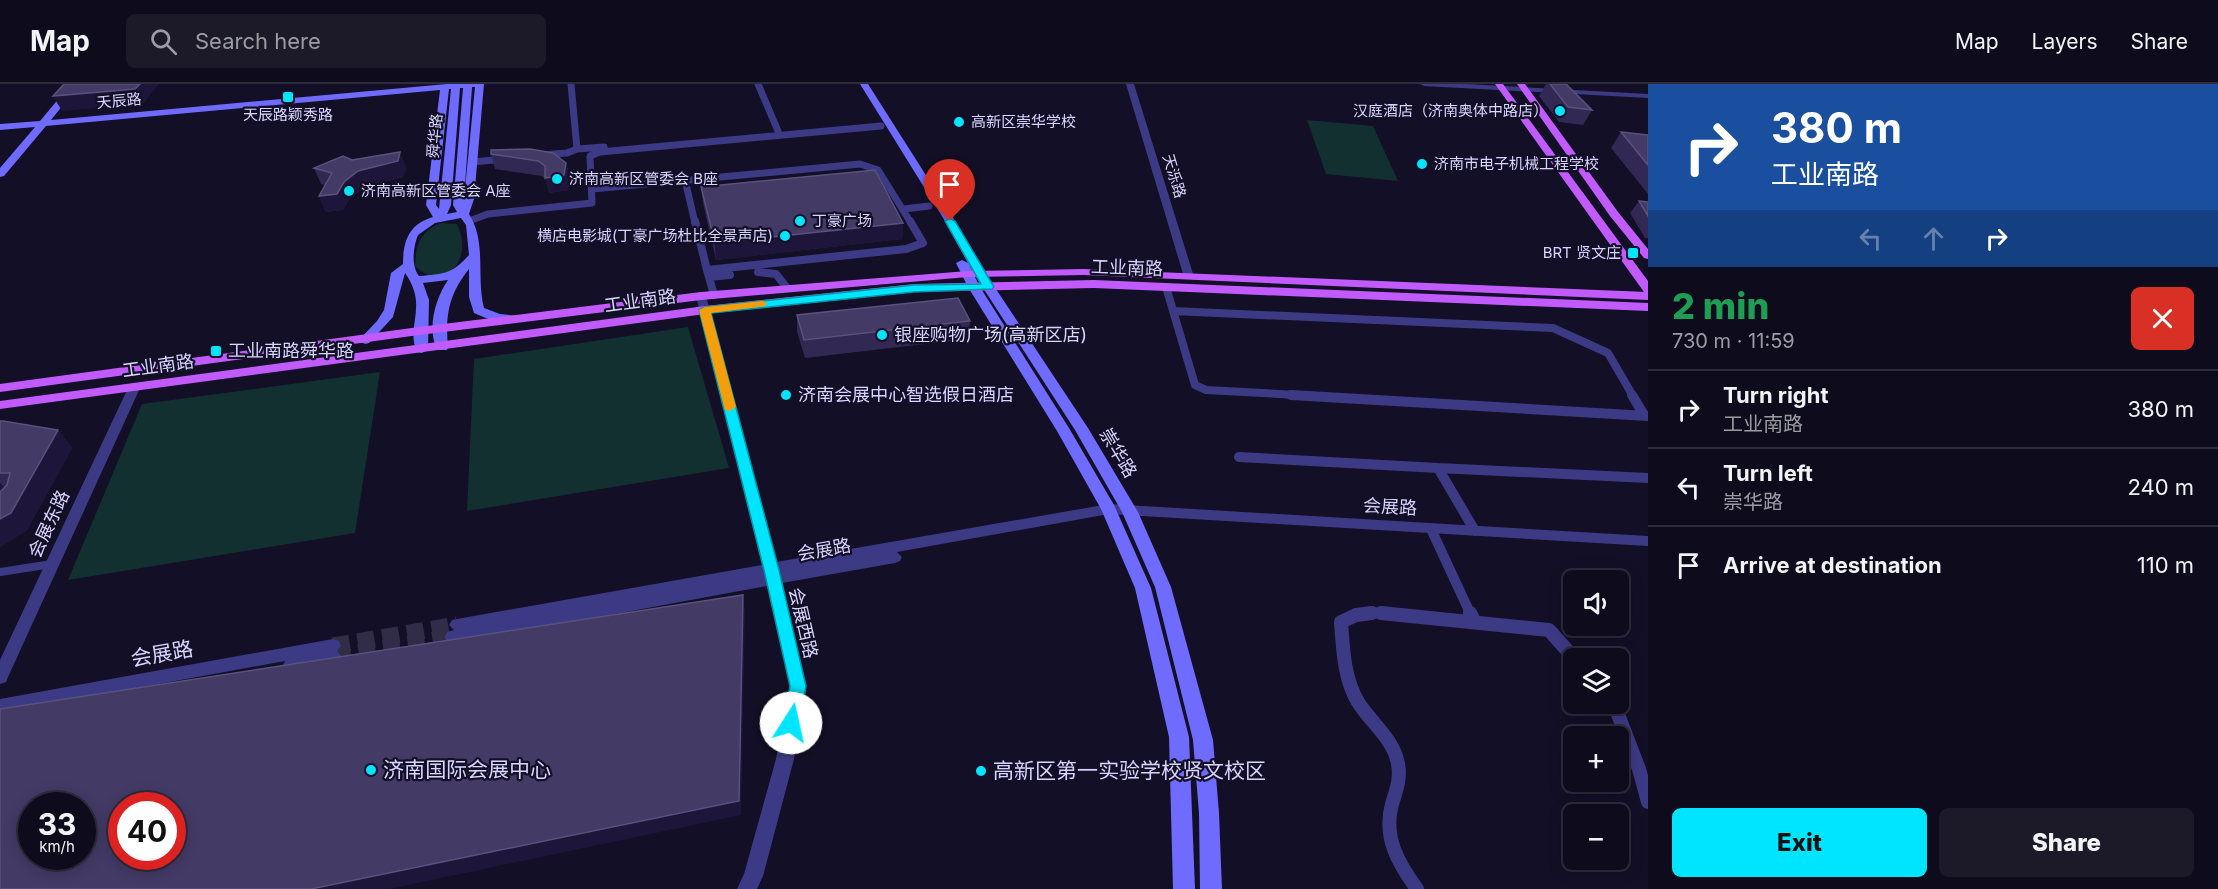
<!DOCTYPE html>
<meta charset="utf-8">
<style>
body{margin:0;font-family:Inter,"Noto Sans SC",sans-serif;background:#1c1929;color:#f1f3f6;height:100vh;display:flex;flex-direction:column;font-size:22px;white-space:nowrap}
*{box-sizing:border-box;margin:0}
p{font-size:20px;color:#9b9ba3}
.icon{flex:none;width:33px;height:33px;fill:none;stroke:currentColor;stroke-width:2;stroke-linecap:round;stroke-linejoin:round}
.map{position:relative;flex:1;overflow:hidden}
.side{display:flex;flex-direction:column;background:#0e0b1c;width:570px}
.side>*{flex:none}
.hud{background:#1a4fa0;color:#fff;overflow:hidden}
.buttons{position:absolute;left:1563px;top:486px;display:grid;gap:12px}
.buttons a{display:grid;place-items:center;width:66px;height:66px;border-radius:9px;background:#0e0b1c;box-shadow:0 3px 15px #0003,0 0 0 2px #2e2b3b;font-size:30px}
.speed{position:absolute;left:18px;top:708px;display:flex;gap:12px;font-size:30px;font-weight:700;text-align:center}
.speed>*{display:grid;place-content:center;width:78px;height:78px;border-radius:50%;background:#0e0b1c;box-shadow:0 3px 15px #0003,0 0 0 2px #2e2b3b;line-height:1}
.speed small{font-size:15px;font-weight:400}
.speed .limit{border:9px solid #d22;background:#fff;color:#111}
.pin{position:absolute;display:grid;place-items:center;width:51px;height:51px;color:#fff;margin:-62px -26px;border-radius:50% 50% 50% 0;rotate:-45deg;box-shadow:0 0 6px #0007}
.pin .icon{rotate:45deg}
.me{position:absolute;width:66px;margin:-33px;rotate:10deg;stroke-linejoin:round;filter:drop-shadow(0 0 4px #0008)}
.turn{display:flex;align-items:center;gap:21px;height:126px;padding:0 24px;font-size:27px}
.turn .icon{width:78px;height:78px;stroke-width:2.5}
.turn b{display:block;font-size:42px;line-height:51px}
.lanes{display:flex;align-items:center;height:57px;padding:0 24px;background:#0003;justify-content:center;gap:30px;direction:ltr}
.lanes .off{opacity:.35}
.round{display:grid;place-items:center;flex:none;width:63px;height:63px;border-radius:9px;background:#1c1929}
.summary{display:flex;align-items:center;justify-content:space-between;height:102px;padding:0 24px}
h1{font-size:36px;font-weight:800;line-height:45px;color:#1e9e55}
.button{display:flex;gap:12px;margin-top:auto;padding:12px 24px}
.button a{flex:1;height:69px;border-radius:9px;background:#00e5ff;color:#111;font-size:24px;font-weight:800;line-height:69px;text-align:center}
.button a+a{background:#1c1929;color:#f1f3f6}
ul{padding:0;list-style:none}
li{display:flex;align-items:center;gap:18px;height:78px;padding:0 24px;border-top:2px solid #2e2b3b}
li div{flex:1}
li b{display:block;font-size:22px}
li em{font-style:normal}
header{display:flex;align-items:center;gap:36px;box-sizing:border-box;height:84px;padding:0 30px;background:#0e0b1c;border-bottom:2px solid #2e2b3b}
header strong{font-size:28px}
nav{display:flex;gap:33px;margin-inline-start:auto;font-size:21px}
.search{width:420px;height:54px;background:#1c1929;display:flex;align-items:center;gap:15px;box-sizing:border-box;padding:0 21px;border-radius:9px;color:#9b9ba3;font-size:22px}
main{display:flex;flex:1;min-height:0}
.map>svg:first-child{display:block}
.green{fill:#12302f}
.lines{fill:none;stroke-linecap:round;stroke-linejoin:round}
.tertiary-tunnel{stroke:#312d47;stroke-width:17;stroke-dasharray:17 8;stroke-linecap:butt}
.pedestrian{stroke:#3d3a85;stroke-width:8}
.minor-far3{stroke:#3d3a85;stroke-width:7}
.minor-far2{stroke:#3d3a85;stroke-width:8}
.minor-far1{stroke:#3d3a85;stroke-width:10}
.minor{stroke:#3d3a85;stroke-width:14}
.tertiary{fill:#3d3a85;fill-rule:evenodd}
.secondary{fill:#6f6bff;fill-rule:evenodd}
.primary{fill:#c25bff;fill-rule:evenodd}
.wall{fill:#312854}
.shaded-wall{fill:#1d163a}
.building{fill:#433a66;stroke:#5a527e;stroke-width:1.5;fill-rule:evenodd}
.route{fill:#00e5ff;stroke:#0095a6;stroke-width:1.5}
.slow{fill:#f59e0b}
.poi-dot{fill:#00e5ff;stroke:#130f26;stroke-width:2}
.labels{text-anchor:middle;stroke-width:4.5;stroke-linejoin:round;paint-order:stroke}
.far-street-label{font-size:15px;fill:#d9d4ff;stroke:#130f26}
.far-poi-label{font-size:15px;fill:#d9d4ff;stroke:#130f26;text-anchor:start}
.street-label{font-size:18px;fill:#d9d4ff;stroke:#130f26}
.poi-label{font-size:18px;fill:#d9d4ff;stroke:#130f26;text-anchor:start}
.near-street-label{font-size:21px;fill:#d9d4ff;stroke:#130f26}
.near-poi-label{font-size:21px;fill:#d9d4ff;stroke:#130f26;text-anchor:start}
</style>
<header>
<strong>Map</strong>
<div class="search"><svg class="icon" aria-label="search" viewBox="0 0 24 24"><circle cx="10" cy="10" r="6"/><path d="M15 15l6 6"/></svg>Search here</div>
<nav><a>Map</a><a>Layers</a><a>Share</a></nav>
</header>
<main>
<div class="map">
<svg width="1648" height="805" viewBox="0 0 1648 805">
<rect width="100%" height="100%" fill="#130f26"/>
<path class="green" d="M1307,36L1373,42L1398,97L1326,90Z
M442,139L457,140C475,176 443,210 415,182C416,161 420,146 442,139Z
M688,243L729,384L467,427L474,275Z
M380,288L355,449L68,496L142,320Z"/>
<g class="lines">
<path class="tertiary-tunnel" d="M333,562L457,541
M334,573L453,553"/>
<path class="pedestrian" d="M0,488L52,480"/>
<path class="minor-far3" d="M571,0L577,65L604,63
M758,0L778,47
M542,71L567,69L577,65
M472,78L505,75
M685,96L695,139
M592,105L860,80L878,86L911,139
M904,125L929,122
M469,137L488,130L592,119L590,72L600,68L881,42"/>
<path class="minor-far2" d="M695,137L707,186L906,165L923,159L910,137
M707,186L714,211
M758,188L776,190L787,204
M709,193L730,191
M1166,203L1195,301L1206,306L1316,312
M1173,227L1553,244L1608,269L1633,312"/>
<path class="minor-far1" d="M1291,311L1648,332
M1632,311L1644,331
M1239,373L1438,384
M1431,445L1471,531
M1475,447L1438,384L1648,394
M1357,531L1376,529L1396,531"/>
<path class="minor" d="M1372,529L1356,531L1341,538C1343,565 1344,595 1358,618C1371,639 1394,655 1398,680C1401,694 1396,707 1392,720C1383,753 1398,779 1417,805
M1381,529L1549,546L1574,574
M1470,529L1474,537
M1614,620L1639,685L1648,718"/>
<path class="tertiary" d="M1126,0H1134L1194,193L1193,195H1185L1184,193Z
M1420,0H1467L1648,10V14L1424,2Z
M701,209L706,212L776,478L1109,420L1648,452V462L1109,430L897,468L902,473L900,477L895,479L782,499L806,602L794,675L763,792L757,805H737L744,790L776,675L790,602L767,502L453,560L447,558L445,553L447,548L454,546L449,541L452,536L457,535L762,481L696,212Z
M134,300L140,304L8,593L6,598L0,600V576L128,304Z
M333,555L339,557L341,562L337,567L342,573L340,578L334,580L291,588L285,586L283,581L285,577L0,629V615Z"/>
<path class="secondary" d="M71,0H80L51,36L447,0H484L474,115L469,130C487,158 476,193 484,224L500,230L518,232L520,235C508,245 486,234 474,229L469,213V185C449,210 445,231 448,263L447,266H437C427,244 435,215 448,196L423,199L429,216L428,265L422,269L417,268C405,241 429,223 405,189L393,233L369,259L365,260L359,256L377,237L384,226L391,189L403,180C403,157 409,140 433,133L426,121L440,6L46,42L4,92L0,93V84L35,43L0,46V40L40,37ZM472,3H475L464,115ZM460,4H463L453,121L457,128L447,130L451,121ZM449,5H451L439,125L436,121ZM461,134L466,141L469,171C452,190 444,190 419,192C411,182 413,163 418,151L435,139Z
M860,0H868L955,137L986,190L1088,344L1138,428L1171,503L1213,656L1219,729L1222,805H1200L1199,729L1193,656L1155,503L1122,428L1075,346L974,190L945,137Z
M962,176L968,179L980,203L1069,344L1114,421L1151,504L1189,653L1195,805H1173L1169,653L1135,504L1101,425L1057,347L968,203L956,179Z"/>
<path class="primary" d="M1495,0H1503L1648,197V216L1084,191L968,193L701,216L419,251L0,308V300L419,243L701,208L968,187L1084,185L1647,208H1644Z
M1517,0H1525L1618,128L1648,165V175L1644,174L1610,132Z
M1094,196L1648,219V227L1094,204L914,208L705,230L0,325V317L705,222L914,200Z"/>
</g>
<path class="wall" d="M1546,0H1566L1592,26L1583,41L1559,38L1539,12Z
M1621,48L1648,51V110L1611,64Z
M400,68L406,84L403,93L365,103L350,114L343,126L326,128L319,112L325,101L321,100L314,84L352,76Z
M491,70L566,79L570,94L568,106L549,109L546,96L542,92L495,85Z
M701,103L903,139L902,155L716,176L703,119Z
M1639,117L1648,118V154H1645L1630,129Z
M797,231L970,237L968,255L805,274L797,248Z
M0,337L58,346L72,364L27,446L0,463Z"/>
<path class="shaded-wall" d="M140,0H159L143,20L62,27L53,12Z
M400,68L406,84L403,93L365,103L350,114L343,126L326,128L319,112L344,98L358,87Z
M566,79L570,94L568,106L549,109L545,94Z
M903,139L902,155L716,176L715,159Z
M58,346L72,364L27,446L0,463V435Z
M0,399L7,406L0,410Z
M743,511L745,528L741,731L389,805H311Z"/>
<path class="building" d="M64,0H140L135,5L53,12Z
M1550,0H1566L1592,26L1568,23Z
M1621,48L1648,51V81Z
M530,65L553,69L566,79L564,91L545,94V82L538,77L491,70V66Z
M400,68L398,77L358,87L344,98L337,110L319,112L332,89L314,84L343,72L352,76Z
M875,86L903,139L715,159L701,103Z
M1639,117L1648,118V132Z
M958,214L970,237L804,256L797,231Z
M0,337H3L58,346L11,429L0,435V408L7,401L10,389H0Z
M743,511L739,717L311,805H0V625ZM32,722H82V772H32ZM122,722H172V772H122Z"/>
<path class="route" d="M950,134L955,137L994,203L992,205L914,208L711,229L779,486L806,602L800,639L797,644L791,646L785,644L783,639L790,602L764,486L699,226L705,223L914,201L981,200L945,137Z"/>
<path class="slow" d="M762,217L766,218V222L711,229L736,323L730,327L725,326L699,226L705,223Z"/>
<g class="poi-dot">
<rect x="282" y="7" width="12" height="12" rx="3"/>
<circle cx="1560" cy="27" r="6"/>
<circle cx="959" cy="38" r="6"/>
<circle cx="1422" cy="80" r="6"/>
<circle cx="557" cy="95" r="6"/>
<circle cx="349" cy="107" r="6"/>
<circle cx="800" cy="137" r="6"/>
<circle cx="785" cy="152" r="6"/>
<rect x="1627" y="163" width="12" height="12" rx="3"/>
<circle cx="882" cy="251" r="6"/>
<rect x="210" y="261" width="12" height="12" rx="3"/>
<circle cx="786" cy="311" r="6"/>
<circle cx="371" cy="686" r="6"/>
<circle cx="981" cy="687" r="6"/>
</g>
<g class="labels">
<g class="far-street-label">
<text transform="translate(119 17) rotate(-5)" y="5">天辰路</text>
<text transform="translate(435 52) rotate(-85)" y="5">舜华路</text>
<text transform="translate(1174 92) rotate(73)" y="5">天泺路</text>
</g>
<g class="far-poi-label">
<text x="1548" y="32" text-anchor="end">汉庭酒店（济南奥体中路店）</text>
<text x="288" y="36" text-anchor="middle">天辰路颖秀路</text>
<text x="971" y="43">高新区崇华学校</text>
<text x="1434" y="85">济南市电子机械工程学校</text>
<text x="569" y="100">济南高新区管委会 B座</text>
<text x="361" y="112">济南高新区管委会 A座</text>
<text x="812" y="142">丁豪广场</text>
<text x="773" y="157" text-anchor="end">横店电影城(丁豪广场杜比全景声店)</text>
<text x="1621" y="174" text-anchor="end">BRT 贤文庄</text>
</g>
<g class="street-label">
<text transform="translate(1127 184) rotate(2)" y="6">工业南路</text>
<text transform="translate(640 217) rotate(-8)" y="6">工业南路</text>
<text transform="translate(158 282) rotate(-8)" y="6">工业南路</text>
<text transform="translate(1118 369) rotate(59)" y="6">崇华路</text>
<text transform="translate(1390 423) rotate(3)" y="6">会展路</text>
<text transform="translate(49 440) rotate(-65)" y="6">会展东路</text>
<text transform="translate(824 466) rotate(-10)" y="6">会展路</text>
<text transform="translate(803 539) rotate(77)" y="6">会展西路</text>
</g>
<g class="poi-label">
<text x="894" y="257">银座购物广场(高新区店)</text>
<text x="228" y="273">工业南路舜华路</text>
<text x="798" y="317">济南会展中心智选假日酒店</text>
</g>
<g class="near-street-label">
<text transform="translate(162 570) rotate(-10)" y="7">会展路</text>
</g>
<g class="near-poi-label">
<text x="383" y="693">济南国际会展中心</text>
<text x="993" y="694">高新区第一实验学校贤文校区</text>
</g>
</g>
</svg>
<div class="buttons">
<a><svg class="icon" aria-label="sound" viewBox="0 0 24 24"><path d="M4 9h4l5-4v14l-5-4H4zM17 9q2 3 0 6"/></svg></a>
<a><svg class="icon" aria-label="layers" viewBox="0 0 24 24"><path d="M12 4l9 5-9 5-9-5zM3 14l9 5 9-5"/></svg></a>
<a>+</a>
<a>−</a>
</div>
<div class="speed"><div>33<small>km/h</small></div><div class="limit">40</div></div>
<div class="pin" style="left:950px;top:137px;background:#d93025"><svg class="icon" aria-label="arrive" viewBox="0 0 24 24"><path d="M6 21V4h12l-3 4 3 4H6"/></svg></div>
<svg class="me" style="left:791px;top:639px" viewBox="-20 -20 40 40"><circle r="19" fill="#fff"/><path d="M0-13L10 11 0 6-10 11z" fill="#00e5ff"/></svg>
</div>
<section class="side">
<div class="hud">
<div class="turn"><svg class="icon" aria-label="right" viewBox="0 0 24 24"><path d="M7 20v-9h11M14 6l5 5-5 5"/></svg><div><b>380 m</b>工业南路</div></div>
<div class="lanes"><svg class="icon off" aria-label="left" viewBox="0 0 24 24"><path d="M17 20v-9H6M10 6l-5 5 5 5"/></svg><svg class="icon off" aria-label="ahead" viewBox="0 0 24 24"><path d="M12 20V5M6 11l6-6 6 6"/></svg><svg class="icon" aria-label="right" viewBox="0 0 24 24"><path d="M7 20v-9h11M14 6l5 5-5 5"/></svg></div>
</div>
<div class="summary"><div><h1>2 min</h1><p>730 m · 11:59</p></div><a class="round" style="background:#d93025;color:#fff"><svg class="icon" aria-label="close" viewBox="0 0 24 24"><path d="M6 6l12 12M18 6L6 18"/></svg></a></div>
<ul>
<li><svg class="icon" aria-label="right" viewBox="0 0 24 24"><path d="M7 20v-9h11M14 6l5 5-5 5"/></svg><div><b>Turn right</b><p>工业南路</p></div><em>380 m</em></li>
<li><svg class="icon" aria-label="left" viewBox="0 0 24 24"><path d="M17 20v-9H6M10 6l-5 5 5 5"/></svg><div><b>Turn left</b><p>崇华路</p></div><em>240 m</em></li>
<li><svg class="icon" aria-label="arrive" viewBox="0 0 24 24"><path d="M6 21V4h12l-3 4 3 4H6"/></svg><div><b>Arrive at destination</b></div><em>110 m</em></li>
</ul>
<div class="button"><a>Exit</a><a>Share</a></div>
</section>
</main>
